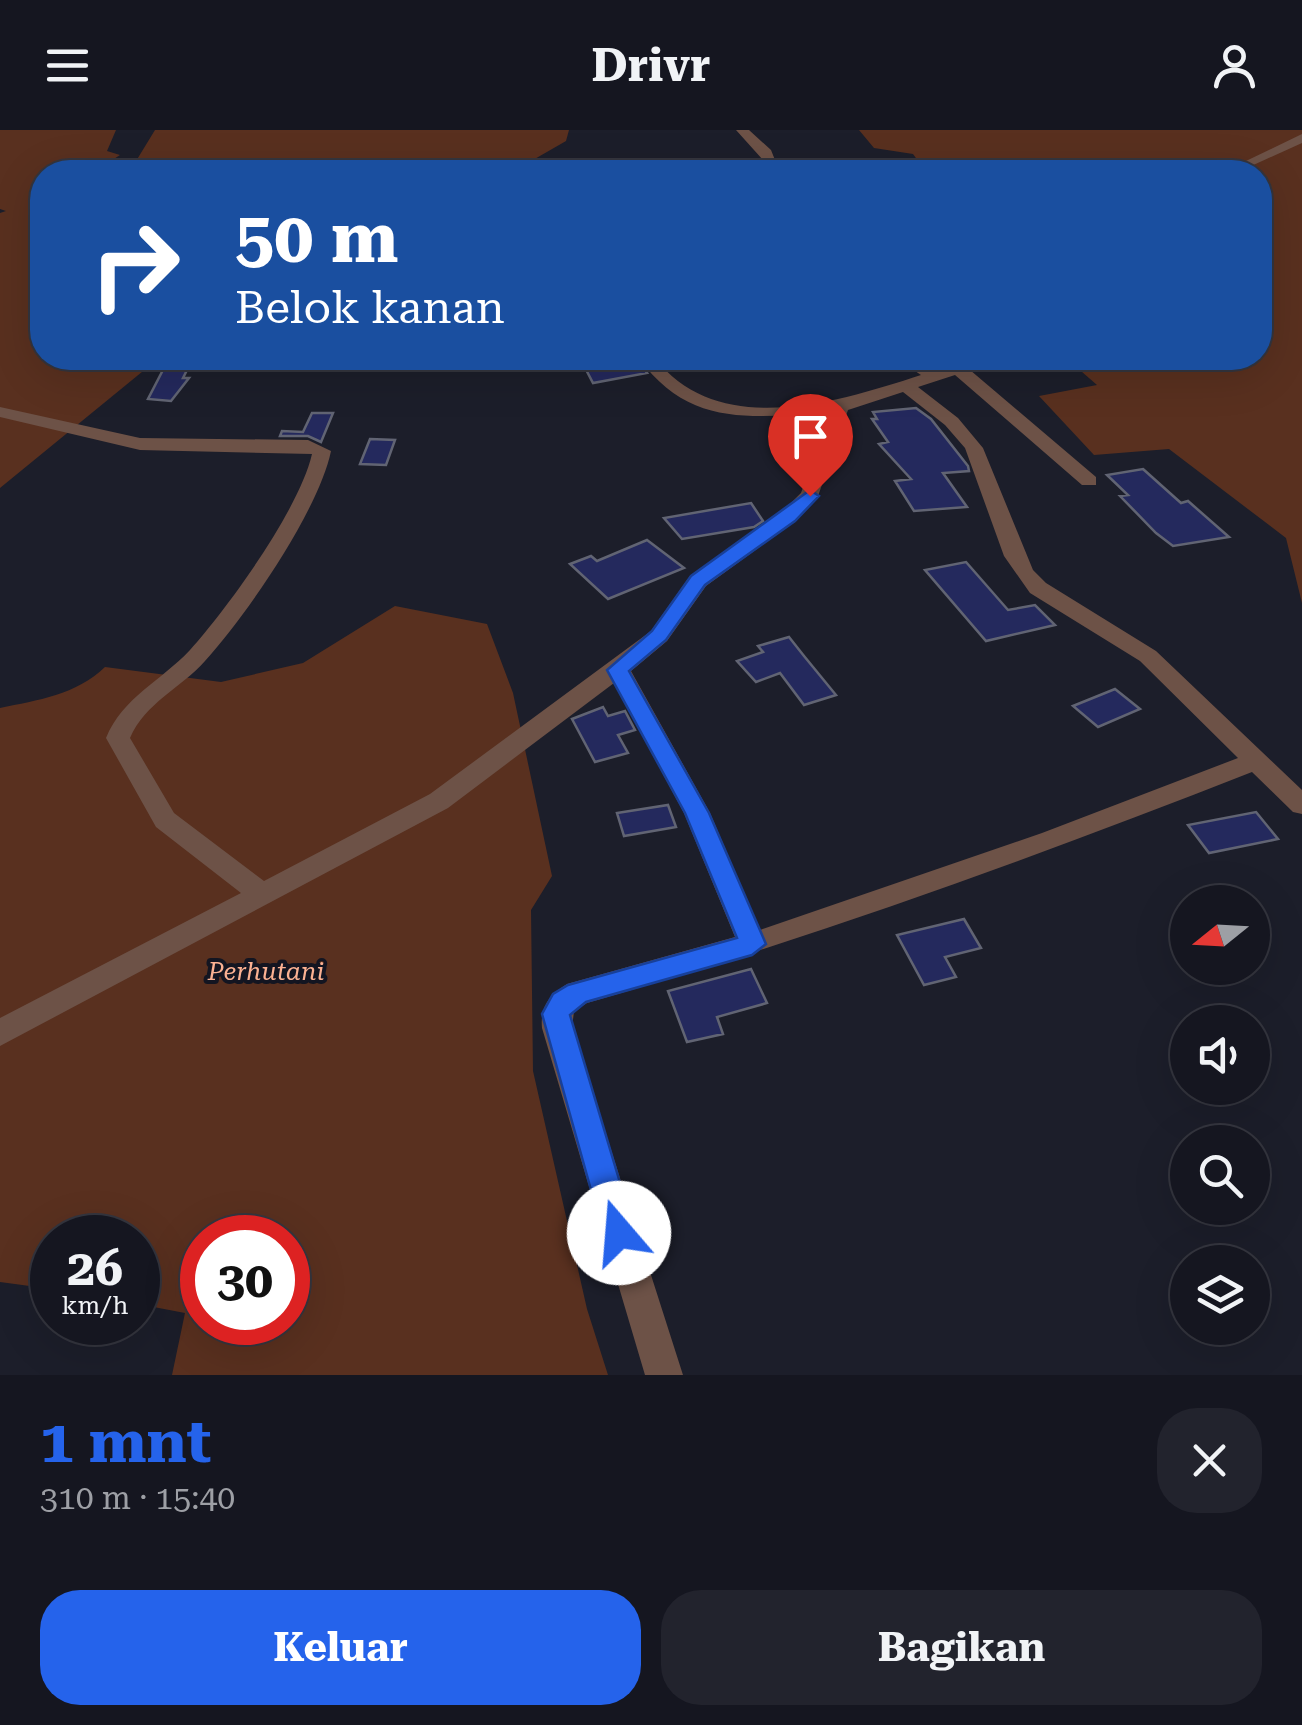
<!DOCTYPE html>
<html lang="id">
<meta charset="utf-8">
<style>
body{margin:0;font-family:"Roboto Serif",serif;background:#22232d;color:#f1f3f6;height:100vh;display:flex;flex-direction:column;font-size:38px;white-space:nowrap}
*{box-sizing:border-box;margin:0}
p{font-size:32px;color:#9d9fa5}
.icon{flex:none;width:55px;height:55px;fill:none;stroke:currentColor;stroke-width:2;stroke-linecap:round;stroke-linejoin:round}
.map{position:relative;height:1245px;overflow:hidden}
.details{display:flex;flex-direction:column;background:#151620;flex:1}
.details>*{flex:none}
.guide{position:absolute;left:30px;top:30px;width:1242px;height:210px;border-radius:40px;box-shadow:0 10px 40px #0002,0 0 0 2px #34353e;background:#1a4fa0;color:#fff;overflow:hidden}
.needle{width:65px;rotate:252deg}
.buttons{position:absolute;left:1170px;top:755px;display:grid;gap:20px}
.buttons a{display:grid;place-items:center;width:100px;height:100px;border-radius:50%;background:#151620;box-shadow:0 10px 40px #0002,0 0 0 2px #34353e;font-size:50px}
.speed{position:absolute;left:30px;top:1085px;display:flex;gap:20px;font-size:50px;font-weight:700;text-align:center}
.speed>*{display:grid;place-content:center;width:130px;height:130px;border-radius:50%;background:#151620;box-shadow:0 10px 40px #0002,0 0 0 2px #34353e;line-height:1}
.speed small{font-size:25px;font-weight:400}
.speed .limit{border:15px solid #d22;background:#fff;color:#111}
.pin{position:absolute;display:grid;place-items:center;width:85px;height:85px;color:#fff;margin:-102px -42px;border-radius:50% 50% 50% 0;rotate:-45deg;box-shadow:0 0 10px #0007}
.pin .icon{rotate:45deg}
.me{position:absolute;width:110px;margin:-55px;rotate:342deg;stroke-linejoin:round;filter:drop-shadow(0 0 8px #0008)}
.turn{display:flex;align-items:center;gap:35px;height:210px;padding:0 40px;font-size:45px}
.turn .icon{width:130px;height:130px;stroke-width:2.5}
.turn b{display:block;font-size:70px;line-height:85px}
.round{display:grid;place-items:center;flex:none;width:105px;height:105px;border-radius:40px;background:#22232d}
.headline{display:flex;align-items:center;justify-content:space-between;height:170px;padding:0 40px}
h1{font-size:60px;font-weight:700;line-height:75px;color:#2563eb}
.primary-button{display:flex;gap:20px;margin-top:auto;padding:20px 40px}
.primary-button a{flex:1;height:115px;border-radius:40px;background:#2563eb;color:#fff;font-size:40px;font-weight:700;line-height:115px;text-align:center}
.primary-button a+a{background:#22232d;color:#f1f3f6}
header{display:flex;justify-content:space-between;align-items:center;height:130px;padding:0 40px;background:#151620;font-size:45px;font-weight:700}
.map>svg:first-child{display:block}
.green{fill:#59301f;fill-rule:evenodd}
.building{fill:#24295d;stroke:#616473;stroke-width:2.5}
.lines{fill:none;stroke-linecap:round;stroke-linejoin:round}
.street{fill:#6d5247;fill-rule:evenodd}
.route{fill:#2563eb;stroke:#184099;stroke-width:2.5}
.labels{text-anchor:middle;stroke-width:8;stroke-linejoin:round;paint-order:stroke}
.park-label{font-size:25px;font-style:italic;fill:#fbb192;stroke:#131521}
</style>
<header><svg class="icon" aria-label="menu" viewBox="0 0 24 24"><path d="M4 6h16M4 12h16M4 18h16"/></svg>Drivr<svg class="icon" aria-label="person" viewBox="0 0 24 24"><circle cx="12" cy="8" r="4"/><path d="M4 21q1-7 8-7t8 7"/></svg></header>
<div class="map">
<svg width="1302" height="1245" viewBox="0 0 1302 1245">
<rect width="100%" height="100%" fill="#1c1e2a"/>
<path class="green" d="M0,0H116L107,21L120,25L94,42H42V96L30,102L42,113V228H159L0,358V83L6,81L0,79Z
M155,0H569L566,11L526,34L470,42H135L133,36Z
M859,0H1302V473L1286,408L1169,319L1094,325L1039,266L1097,255L1066,228H1260V42H926L913,24L874,18Z
M395,476L487,494L513,563L552,746L531,780L533,941L587,1179L608,1245H172L185,1183L138,1174V1108H52V1159L0,1152V578C38,570 76,565 105,537L221,552L303,533ZM202,1108H288V1192H202Z"/>
<path class="building" d="M580,228H635L647,243L593,253Z
M164,238H188L183,248H189L171,271L148,269Z
M916,278L931,289L968,336L969,341L943,343L967,377L914,381L895,351L911,349L879,314L888,312L872,289H877L873,282Z
M312,283H333L321,312L308,306H280L282,301L303,302Z
M370,309L395,310L386,335L360,334Z
M1143,339L1181,373L1188,371L1229,407L1173,416L1156,403L1120,366L1128,365L1107,345Z
M751,373L763,391L754,397L682,409L664,388Z
M647,410L684,438L608,469L570,434L591,426L597,431Z
M966,432L1008,480L1035,475L1055,495L986,511L925,440Z
M789,507L804,526L836,565L804,575L780,543L756,552L737,531L763,522L758,516Z
M1115,559L1140,579L1098,597L1073,576Z
M603,577L608,586L625,581L635,600L618,605L628,623L595,632L572,589Z
M668,675L676,697L624,706L617,683Z
M1256,682L1278,709L1209,723L1188,695Z
M964,789L981,818L945,827L956,847L924,855L897,805Z
M751,839L767,873L717,887L723,904L687,912L668,861Z"/>
<g class="lines">
<path class="street" d="M736,0H749L771,20L775,30L767,42H755L763,30Z
M1302,4V13L1238,42H1223Z
M639,228H655C718,310 838,272 921,245L896,228H915L937,240L976,228H999L970,240L1096,347V355H1082L955,245L918,257L958,288L983,318L1033,440L1046,453L1156,521L1302,660V684L1293,682L1252,642C1033,728 813,808 587,873L574,881L572,898L683,1245H645L542,898C540,877 549,865 567,854L735,807L684,683L614,553L448,678L0,916V888L241,763L156,697L106,608C123,567 161,551 190,520C229,476 299,380 312,324L140,320L0,287V277L140,308L308,310L331,321C319,380 246,486 205,531C181,558 145,573 130,608L174,683L264,751L430,664L651,501L690,446L781,383L801,363L829,283C752,287 689,298 639,228ZM903,262L945,295L965,318L1004,426L1030,463L1140,531L1238,628L1042,703L760,800L710,683L631,541L667,511L706,456L795,391L817,369L848,280Z"/>
</g>
<path class="route" d="M810,360L819,366L795,391L705,455L666,510L629,541L709,683L766,814L752,825L586,872L570,885L635,1103L630,1114L619,1119L607,1114L603,1103L542,884L553,864L568,855L737,808L685,683L607,540L652,501L691,446Z"/>
<g class="labels">
<g class="park-label">
<text x="266" y="850">Perhutani</text>
</g>
</g>
</svg>
<div class="buttons">
<a><svg class="needle" viewBox="-14 -14 28 28"><path d="M0-13l5 13h-10z" fill="#e53935"/><path d="M0 13l5-13h-10z" fill="#9d9fa5"/></svg></a>
<a><svg class="icon" aria-label="sound" viewBox="0 0 24 24"><path d="M4 9h4l5-4v14l-5-4H4zM17 9q2 3 0 6"/></svg></a>
<a><svg class="icon" aria-label="search" viewBox="0 0 24 24"><circle cx="10" cy="10" r="6"/><path d="M15 15l6 6"/></svg></a>
<a><svg class="icon" aria-label="layers" viewBox="0 0 24 24"><path d="M12 4l9 5-9 5-9-5zM3 14l9 5 9-5"/></svg></a>
</div>
<div class="speed"><div>26<small>km/h</small></div><div class="limit">30</div></div>
<div class="pin" style="left:810px;top:366px;background:#d93025"><svg class="icon" aria-label="arrive" viewBox="0 0 24 24"><path d="M6 21V4h12l-3 4 3 4H6"/></svg></div>
<svg class="me" style="left:619px;top:1103px" viewBox="-20 -20 40 40"><circle r="19" fill="#fff"/><path d="M0-13L10 11 0 6-10 11z" fill="#2563eb"/></svg>
<div class="guide">
<div class="turn"><svg class="icon" aria-label="right" viewBox="0 0 24 24"><path d="M7 20v-9h11M14 6l5 5-5 5"/></svg><div><b>50 m</b>Belok kanan</div></div>
</div>
</div>
<section class="details">
<div class="headline"><div><h1>1 mnt</h1><p>310 m · 15:40</p></div><a class="round"><svg class="icon" aria-label="close" viewBox="0 0 24 24"><path d="M6 6l12 12M18 6L6 18"/></svg></a></div>
<div class="primary-button"><a>Keluar</a><a>Bagikan</a></div>
</section>
